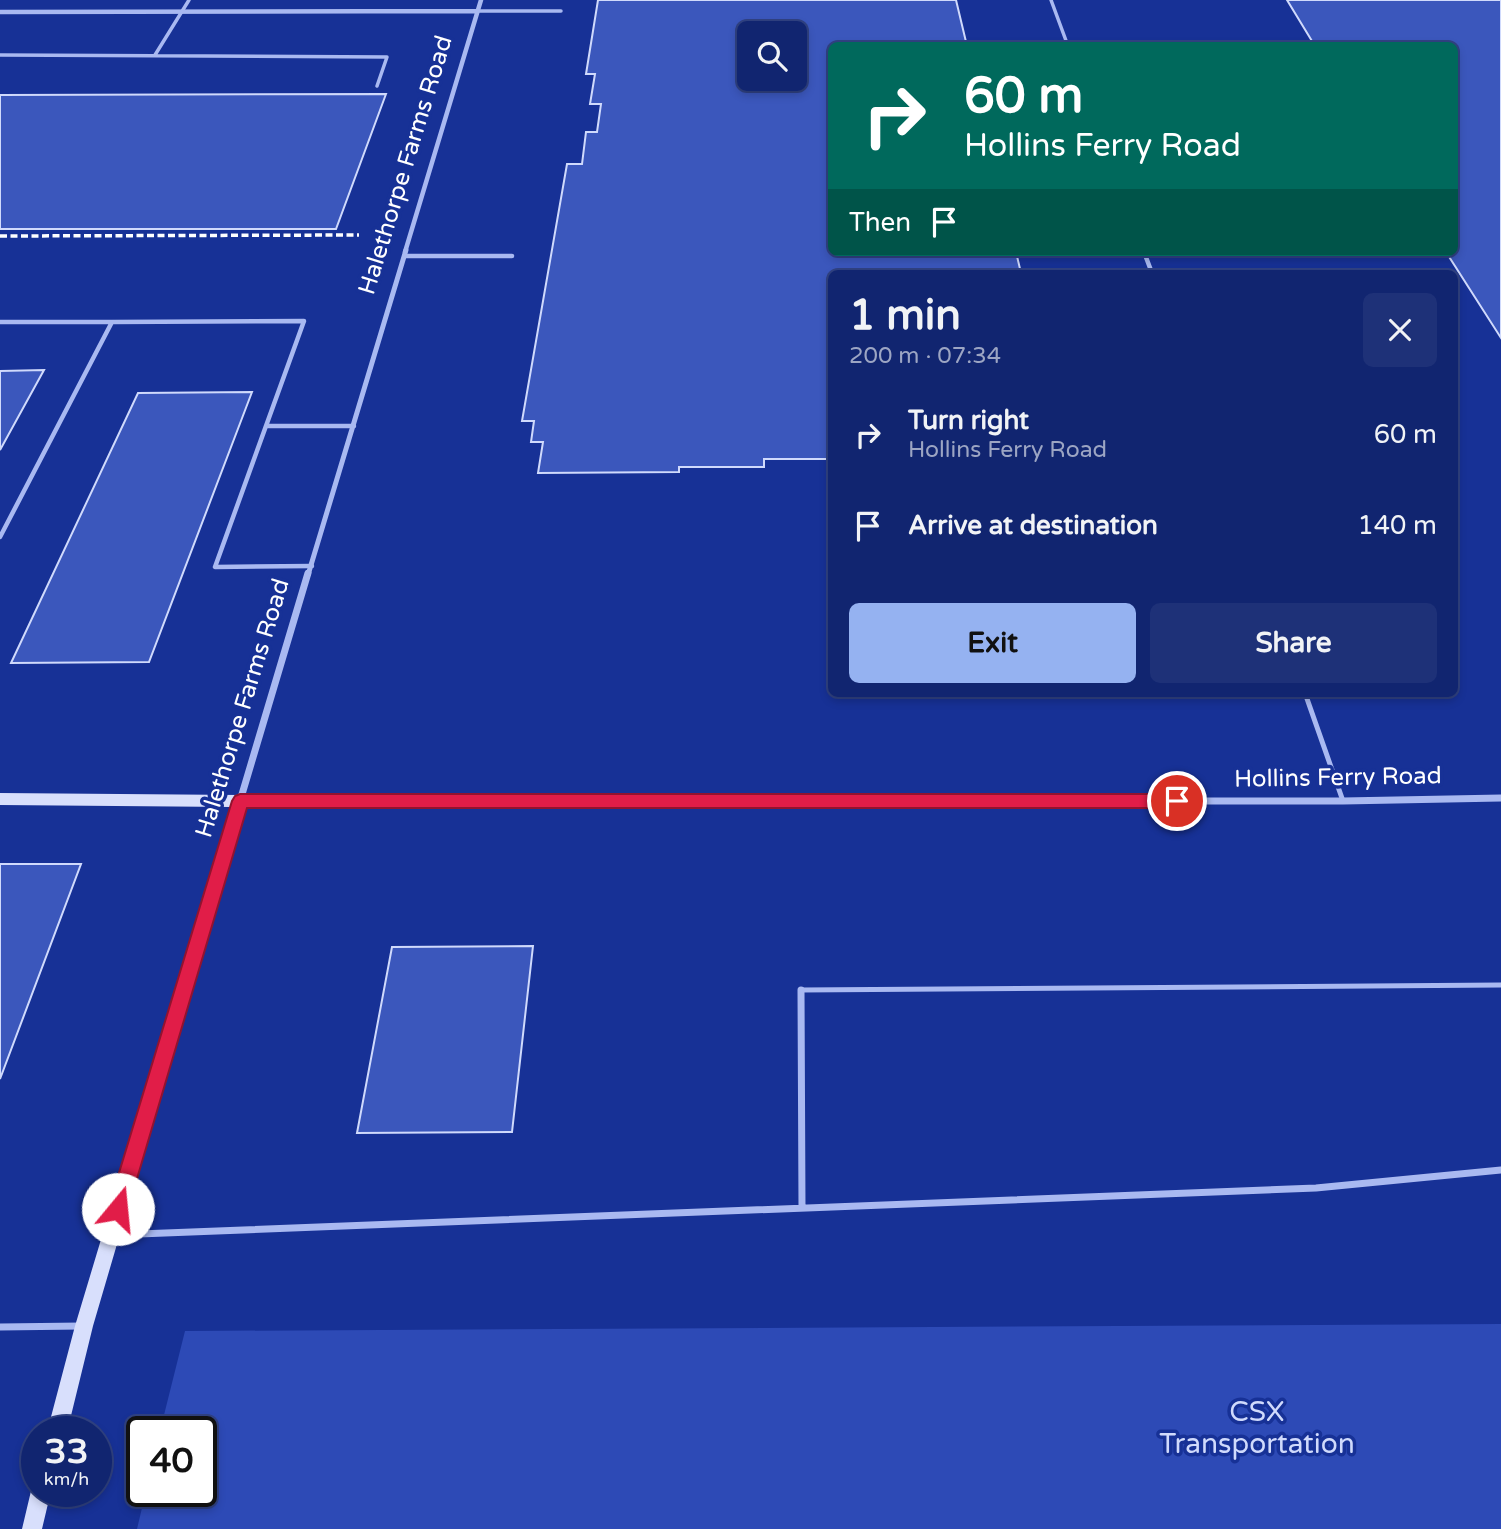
<!DOCTYPE html>
<meta charset="utf-8">
<style>
body{margin:0;font-family:"Varela Round",sans-serif;background:#1e3178;color:#f1f3f6;height:100vh;display:flex;flex-direction:column;font-size:26px;white-space:nowrap}
*{box-sizing:border-box;margin:0}
p{font-size:23px;color:#9ca5c3}
.icon{flex:none;width:38px;height:38px;fill:none;stroke:currentColor;stroke-width:2;stroke-linecap:round;stroke-linejoin:round}
.map{position:relative;flex:1;overflow:hidden}
.side{position:absolute;left:828px;top:270px;width:630px;height:427px;display:flex;flex-direction:column;background:#112570;border-radius:10px;box-shadow:0 4px 10px #0003,0 0 0 2px #304283}
.side>*{flex:none}
.guide{position:absolute;left:828px;top:42px;width:630px;height:214px;border-radius:10px;box-shadow:0 4px 10px #0003,0 0 0 2px #304283;background:#00695c;color:#fff;overflow:hidden}
.buttons{position:absolute;left:737px;top:21px;display:grid;gap:14px}
.buttons a{display:grid;place-items:center;width:70px;height:70px;border-radius:10px;background:#112570;box-shadow:0 4px 10px #0003,0 0 0 2px #304283;font-size:35px}
.speed{position:absolute;left:21px;top:1416px;display:flex;gap:14px;font-size:35px;font-weight:700;text-align:center}
.speed>*{display:grid;place-content:center;width:91px;height:91px;border-radius:50%;background:#112570;box-shadow:0 4px 10px #0003,0 0 0 2px #304283;line-height:1}
.speed small{font-size:18px;font-weight:400}
.speed .limit{border:4px solid #111;border-radius:10px;background:#fff;color:#111}
.pin{position:absolute;display:grid;place-items:center;width:60px;height:60px;color:#fff;margin:-30px;border:4px solid #fff;border-radius:50%;box-shadow:0 2px 7px #0007}
.me{position:absolute;width:77px;margin:-38px;rotate:17deg;stroke-linejoin:round;filter:drop-shadow(0 0 5px #0008)}
.turn{display:flex;align-items:center;gap:24px;height:147px;padding:0 21px;font-size:32px}
.turn .icon{width:91px;height:91px;stroke-width:2.5}
.turn b{display:block;font-size:49px;line-height:60px}
.then{display:flex;align-items:center;height:66px;padding:0 21px;background:#0003;gap:14px;font-size:26px}
.round{display:grid;place-items:center;flex:none;width:74px;height:74px;border-radius:10px;background:#1e3178}
.head{display:flex;align-items:center;justify-content:space-between;height:119px;padding:0 21px}
h1{font-size:42px;font-weight:800;line-height:52px}
.action{display:flex;gap:14px;margin-top:auto;padding:14px 21px}
.action a{flex:1;height:80px;border-radius:10px;background:#95b2f1;color:#111;font-size:28px;font-weight:800;line-height:80px;text-align:center}
.action a+a{background:#1e3178;color:#f1f3f6}
ul{padding:0;list-style:none}
li{display:flex;align-items:center;gap:21px;height:91px;padding:0 21px}
li div{flex:1}
li b{display:block;font-size:26px}
li em{font-style:normal}
.map>svg:first-child{display:block}
.green{fill:#2d4ab6}
.building{fill:#3b57bc;stroke:#d0dafc;stroke-width:2;fill-rule:evenodd}
.lines{fill:none;stroke-linecap:round;stroke-linejoin:round}
.lane-far3{stroke:#a9b9f1;stroke-width:3.5}
.lane-far2{stroke:#a9b9f1;stroke-width:4.5}
.lane-far1{stroke:#a9b9f1;stroke-width:5}
.lane{stroke:#a9b9f1;stroke-width:7}
.street-far2{stroke:#a9b9f1;stroke-width:4.5}
.street-far1{stroke:#a9b9f1;stroke-width:5}
.street{stroke:#a9b9f1;stroke-width:7}
.secondary{fill:#d8dffc;fill-rule:evenodd}
.rail{stroke:#fff;stroke-width:3.5;stroke-dasharray:7 3.5;stroke-linecap:butt}
.route{fill:#e11d48;stroke:#92132f;stroke-width:2}
.labels{text-anchor:middle;stroke-width:7;stroke-linejoin:round;paint-order:stroke}
.street-label{font-size:24px;fill:#fff;stroke:#173196}
.near-park-label{font-size:28px;fill:#d0dafc;stroke:#173196}
</style>
<div class="map">
<svg width="1501" height="1529" viewBox="0 0 1501 1529">
<rect width="100%" height="100%" fill="#173196"/>
<path class="green" d="M1501,1324V1529H137L146,1491H201V1432L160,1431L185,1331Z"/>
<path class="building" d="M598,0H956L967,46H831V252H1016L1021,273H831V459H764V467H679V472L538,473L543,442H531L534,421H522L567,164H582L586,132H597L601,104H590L595,74H586ZM749,33H794V79H749Z
M1287,0H1501V338L1446,252H1454V46H1315Z
M386,94L336,229H0V95Z
M44,370L0,450V371Z
M252,392L149,662L11,663L138,393Z
M0,864H81L0,1079Z
M533,946L512,1132L357,1133L392,947Z"/>
<g class="lines">
<path class="lane-far3" d="M1051,0L1068,46
M477,11H561
M0,55L387,57L377,86
M155,55L189,0"/>
<path class="lane-far2" d="M1144,252L1152,273
M405,256H512
M0,322H112
M266,426H354
M0,537L112,322L304,321L215,567L312,566"/>
<path class="lane-far1" d="M1305,693L1343,801
M801,992V990L1501,985"/>
<path class="lane" d="M801,990L802,1207
M113,1235L1316,1188L1501,1170
M0,1327L81,1326"/>
<path class="street-far2" d="M0,12L477,11
M405,252L481,0"/>
<path class="street-far1" d="M308,575L406,250"/>
<path class="street" d="M308,573L240,801H1343L1501,798"/>
<path class="secondary" d="M0,793L240,795L245,797L247,801L93,1326L67,1432H47L75,1326L231,807L0,805Z
M37,1483V1491H51L42,1529H22L31,1491Z"/>
<path class="rail" d="M0,236L359,235"/>
</g>
<path class="route" d="M240,794H1177L1183,796L1186,801L1183,806L1177,808H247L128,1209L125,1217L118,1220L111,1217L108,1209L232,801L235,796Z"/>
<g class="labels">
<g class="street-label">
<text transform="translate(405 165) rotate(-73)" y="8">Halethorpe Farms Road</text>
<text transform="translate(242 708) rotate(-73)" y="8">Halethorpe Farms Road</text>
<text transform="translate(1338 777) rotate(-1)" y="8">Hollins Ferry Road</text>
</g>
<g class="near-park-label">
<text x="1257" y="1421">CSX<tspan x="1257" dy="32">Transportation</tspan></text>
</g>
</g>
</svg>
<div class="buttons">
<a><svg class="icon" aria-label="search" viewBox="0 0 24 24"><circle cx="10" cy="10" r="6"/><path d="M15 15l6 6"/></svg></a>
</div>
<div class="speed"><div>33<small>km/h</small></div><div class="limit">40</div></div>
<div class="pin" style="left:1177px;top:801px;background:#d93025"><svg class="icon" aria-label="arrive" viewBox="0 0 24 24"><path d="M6 21V4h12l-3 4 3 4H6"/></svg></div>
<svg class="me" style="left:118px;top:1209px" viewBox="-20 -20 40 40"><circle r="19" fill="#fff"/><path d="M0-13L10 11 0 6-10 11z" fill="#e11d48"/></svg>
<div class="guide">
<div class="turn"><svg class="icon" aria-label="right" viewBox="0 0 24 24"><path d="M7 20v-9h11M14 6l5 5-5 5"/></svg><div><b>60 m</b>Hollins Ferry Road</div></div>
<div class="then">Then<svg class="icon" aria-label="arrive" viewBox="0 0 24 24"><path d="M6 21V4h12l-3 4 3 4H6"/></svg></div>
</div>
<section class="side">
<div class="head"><div><h1>1 min</h1><p>200 m · 07:34</p></div><a class="round"><svg class="icon" aria-label="close" viewBox="0 0 24 24"><path d="M6 6l12 12M18 6L6 18"/></svg></a></div>
<ul>
<li><svg class="icon" aria-label="right" viewBox="0 0 24 24"><path d="M7 20v-9h11M14 6l5 5-5 5"/></svg><div><b>Turn right</b><p>Hollins Ferry Road</p></div><em>60 m</em></li>
<li><svg class="icon" aria-label="arrive" viewBox="0 0 24 24"><path d="M6 21V4h12l-3 4 3 4H6"/></svg><div><b>Arrive at destination</b></div><em>140 m</em></li>
</ul>
<div class="action"><a>Exit</a><a>Share</a></div>
</section>
</div>
